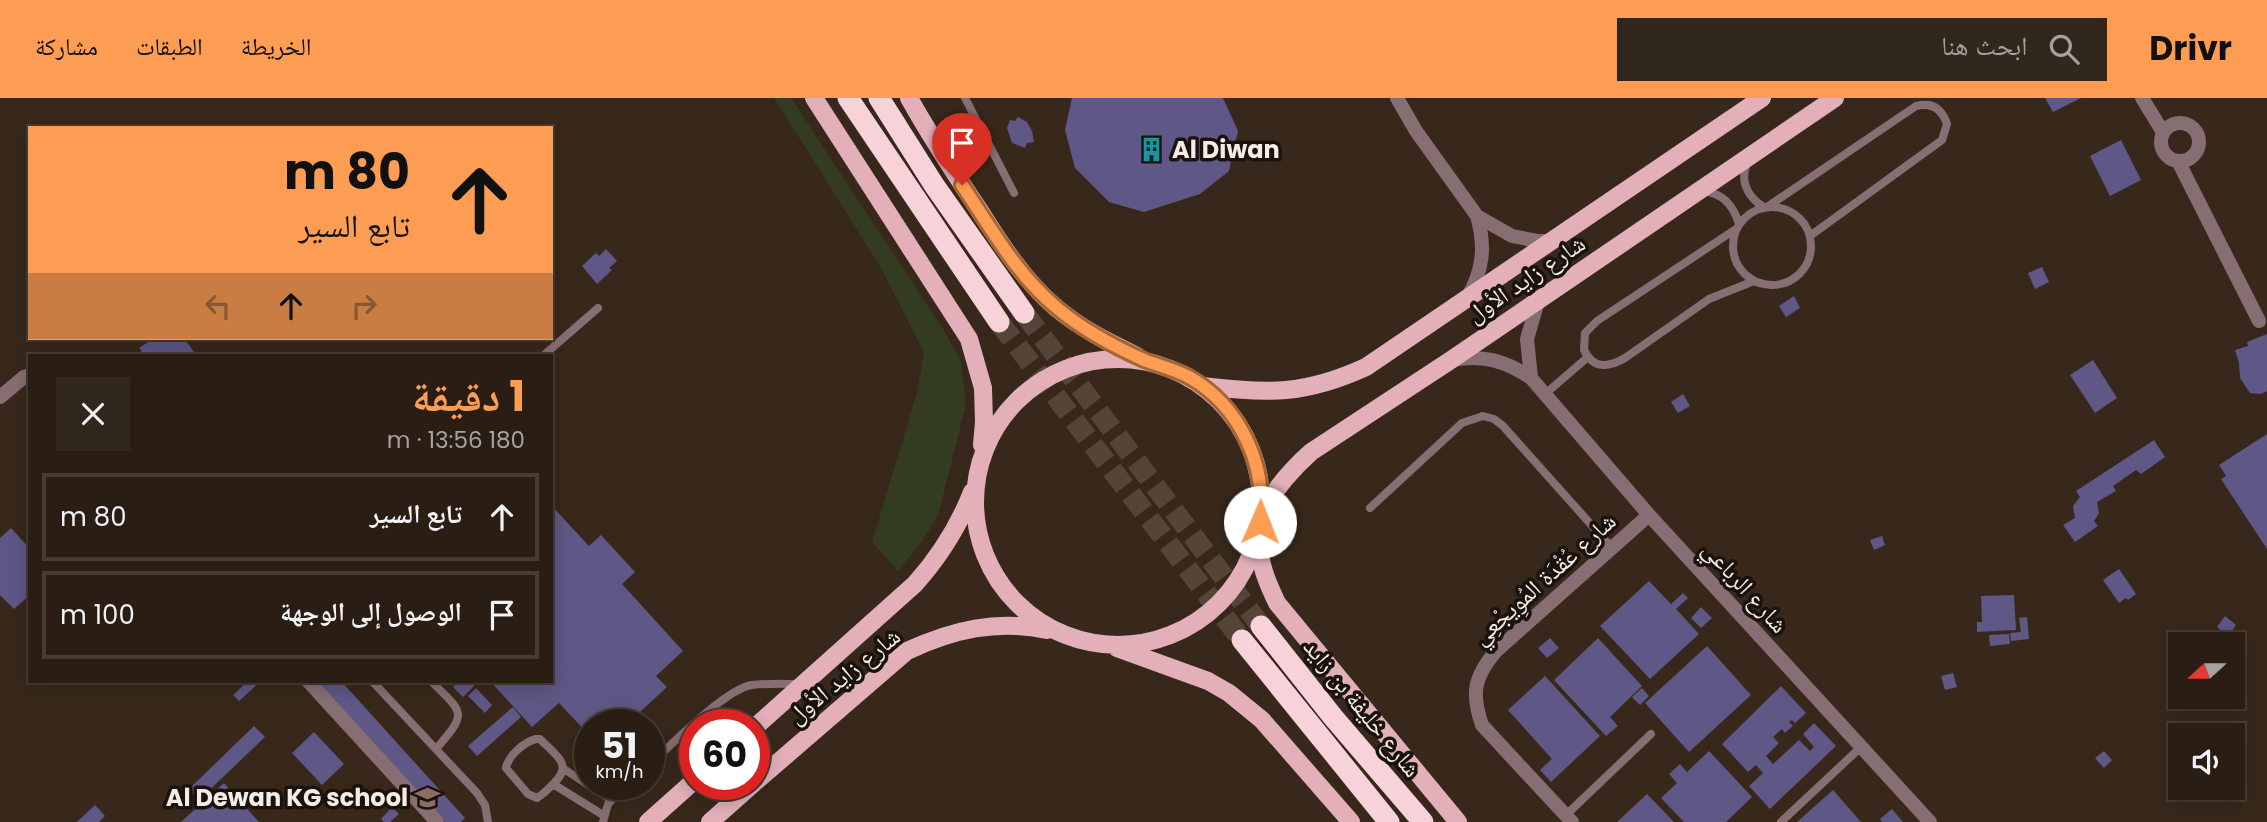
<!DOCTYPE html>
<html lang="ar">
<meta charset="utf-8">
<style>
body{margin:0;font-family:Poppins,"Noto Naskh Arabic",sans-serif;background:#32271d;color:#f1f3f6;direction:rtl;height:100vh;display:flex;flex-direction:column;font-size:26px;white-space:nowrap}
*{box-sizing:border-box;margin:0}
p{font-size:23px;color:#a5a2a0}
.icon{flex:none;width:38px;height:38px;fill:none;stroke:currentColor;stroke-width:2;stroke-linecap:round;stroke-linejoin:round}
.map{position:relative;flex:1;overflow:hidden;direction:ltr}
.drawer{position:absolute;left:28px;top:256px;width:525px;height:329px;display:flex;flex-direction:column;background:#2a1e14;border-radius:0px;box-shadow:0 4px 18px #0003,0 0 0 2px #463c34;direction:rtl}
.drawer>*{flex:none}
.banner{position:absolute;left:28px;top:28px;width:525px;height:214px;border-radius:0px;box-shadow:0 4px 18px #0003,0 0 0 2px #463c34;direction:rtl;background:#fd9d54;color:#111;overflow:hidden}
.needle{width:46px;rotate:249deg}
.buttons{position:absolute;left:2168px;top:534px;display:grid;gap:14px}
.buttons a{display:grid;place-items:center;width:77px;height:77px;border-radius:0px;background:#2a1e14;box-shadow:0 4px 18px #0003,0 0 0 2px #463c34;font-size:35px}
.speed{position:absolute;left:574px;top:611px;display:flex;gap:14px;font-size:35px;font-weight:700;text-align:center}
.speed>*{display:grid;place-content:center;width:91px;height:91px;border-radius:50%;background:#2a1e14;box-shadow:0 4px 18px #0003,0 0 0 2px #463c34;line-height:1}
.speed small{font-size:18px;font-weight:400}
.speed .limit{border:10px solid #d22;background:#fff;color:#111}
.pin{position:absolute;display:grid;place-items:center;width:60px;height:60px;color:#fff;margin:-72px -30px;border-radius:50% 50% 50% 0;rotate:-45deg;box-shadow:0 0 7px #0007}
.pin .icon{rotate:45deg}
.me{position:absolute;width:77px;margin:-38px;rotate:1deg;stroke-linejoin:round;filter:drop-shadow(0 0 5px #0008)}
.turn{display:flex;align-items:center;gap:24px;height:147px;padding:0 28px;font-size:32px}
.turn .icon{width:91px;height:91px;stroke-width:2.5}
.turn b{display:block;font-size:49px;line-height:60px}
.lanes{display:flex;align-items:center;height:66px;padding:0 28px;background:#0003;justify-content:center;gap:35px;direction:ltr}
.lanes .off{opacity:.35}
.round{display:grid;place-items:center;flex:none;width:74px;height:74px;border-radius:0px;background:#32271d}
.overview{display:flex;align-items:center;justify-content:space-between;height:119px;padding:0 28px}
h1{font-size:42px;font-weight:700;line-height:52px;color:#fd9d54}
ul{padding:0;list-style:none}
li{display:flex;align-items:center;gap:21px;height:88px;margin:0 14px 10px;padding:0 14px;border:4px solid #463c34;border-radius:0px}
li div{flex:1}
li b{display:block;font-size:26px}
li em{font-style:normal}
header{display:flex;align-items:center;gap:42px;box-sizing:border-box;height:98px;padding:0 35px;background:#fd9d54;color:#111}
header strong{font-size:33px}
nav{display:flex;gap:38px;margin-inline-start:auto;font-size:24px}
.search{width:490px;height:63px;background:#32271d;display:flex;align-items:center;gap:18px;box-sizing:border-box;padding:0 24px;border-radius:0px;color:#a5a2a0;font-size:26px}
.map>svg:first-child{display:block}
.green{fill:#333b20}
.building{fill:#5f5785}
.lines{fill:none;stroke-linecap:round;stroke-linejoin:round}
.highway-tunnel{stroke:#554539;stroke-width:21;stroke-dasharray:21 10;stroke-linecap:butt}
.lane{stroke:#876e73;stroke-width:8}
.street{stroke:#876e73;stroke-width:14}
.primary{stroke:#e3b0ba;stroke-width:18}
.highway{stroke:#f8d2d9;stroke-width:21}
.route-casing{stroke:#a46637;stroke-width:18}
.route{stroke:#fd9d54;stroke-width:12}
.labels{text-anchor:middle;stroke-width:7;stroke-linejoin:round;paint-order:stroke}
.poi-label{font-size:24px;font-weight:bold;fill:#f7ece3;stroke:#1a130d;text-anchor:start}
.street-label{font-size:24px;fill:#f7ece3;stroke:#1a130d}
</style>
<header>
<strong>Drivr</strong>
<div class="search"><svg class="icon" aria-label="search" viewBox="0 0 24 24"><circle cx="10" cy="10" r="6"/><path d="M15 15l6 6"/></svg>ابحث هنا</div>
<nav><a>الخريطة</a><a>الطبقات</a><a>مشاركة</a></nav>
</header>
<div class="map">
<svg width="2267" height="724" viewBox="0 0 2267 724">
<rect width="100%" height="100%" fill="#38281b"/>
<path class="green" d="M774,0H791L945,234L961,264L966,307L938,417L923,442L898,473L872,444L917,295L924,255L880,168Z"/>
<path class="building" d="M1072,0H1223L1238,33L1229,73L1200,96L1144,114L1109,104L1075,70L1065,32Z
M2045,0H2081L2053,14Z
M1018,19L1027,24L1032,33L1034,44L1027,45L1025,50L1012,45L1007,30L1010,22L1015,23Z
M2121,42L2141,82L2110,98L2090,58Z
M606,151L617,163L609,170L612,172L597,186L582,168L596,155L599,158Z
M2042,169L2049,184L2035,191L2028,175Z
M1794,198L1800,210L1786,219L1779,208Z
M2267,236V293L2261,296L2250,295L2240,280L2239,265L2235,252L2248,248L2247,244Z
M154,240H184L196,257H136L142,253L139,250Z
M2093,262L2117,300L2095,315L2070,277Z
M1683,296L1690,308L1678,315L1671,304Z
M2267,336V451L2221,381L2226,378L2219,367Z
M2154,342L2165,359L2141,376L2136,372L2113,388L2116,393L2097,404L2099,415L2094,423L2098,428L2075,444L2063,427L2075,420L2073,408L2080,399L2076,393Z
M551,407L589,448L601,437L635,474L622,486L683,553L656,578L667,589L628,625L618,614L604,626H590V638L559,605L532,629L490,583H551Z
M11,430L30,451V497L14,511L0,497V440Z
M1882,438L1885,447L1874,452L1870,442Z
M2119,471L2136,496L2128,502L2126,500L2119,505L2103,482Z
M1649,483L1671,506L1683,495L1688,500L1676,511L1699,536L1650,581L1600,528Z
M2014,497L2016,532L1977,534V524H1982L1981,498Z
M1701,509L1712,520L1701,530L1691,520Z
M2225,518L2236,527L2228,538L2217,529Z
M2027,519L2029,541L2011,543L2010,535L2021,534L2019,520Z
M2009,536L2010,546L1990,548L1989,537Z
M1550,540L1559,550L1547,560L1538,550Z
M1598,540L1642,588L1610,619L1618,628L1606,638L1554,582Z
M1707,548L1751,597L1689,654L1645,605Z
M1953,575L1957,589L1945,592L1941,578Z
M1545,578L1600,638L1551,684L1540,672L1552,661L1508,612Z
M248,583H261L239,603L233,597Z
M317,583H341L465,720L461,724H445Z
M459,583H474L477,585L463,599L453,589Z
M1781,588L1806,615L1795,625L1792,622L1789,624L1793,628L1785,635L1782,631L1773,639L1779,645L1766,658L1773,666L1799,642L1810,653L1814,649L1803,636L1814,625L1836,648L1770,711L1749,688L1763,675L1756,667L1748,674L1722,646Z
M476,590L492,607L485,615L468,598Z
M1642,590L1649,598L1640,607L1632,599Z
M513,609L521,619L477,658L468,648Z
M254,628L265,639L199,702L189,691Z
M314,634L344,666L322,687L292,655Z
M1709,653L1752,699L1726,724H1684L1661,700L1677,685L1669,676L1680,666L1687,674Z
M2104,653L2112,662L2104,670L2095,660Z
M224,685L259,724H181Z
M1833,692L1861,724H1797Z
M1647,696L1674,724H1617Z
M95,707L105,718L99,724H77Z
M392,709L399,716L390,724H384L381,721Z
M1892,711L1903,724H1882L1880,721Z"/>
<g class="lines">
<path class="highway-tunnel" d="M1024,215L1261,528
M999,224L1242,542"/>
<path class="lane" d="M965,0L1014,95
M1749,62C1738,81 1747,99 1764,109
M1702,93C1723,95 1733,107 1739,126
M1733 148a39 39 0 1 1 78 0a39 39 0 1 1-78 0Z
M1767,109L1916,8C1932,4 1942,11 1947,26L1942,42L1810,138
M1736,131L1597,223L1585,235L1584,252C1593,271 1608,270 1625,260L1709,201L1754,183
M544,257L598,210
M1545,296L1588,259
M1370,410L1462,325L1483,318L1494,321L1503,328L1612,450
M372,583L477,695L485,707L488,724
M431,583C464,616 468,614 436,651
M536,641H540C555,657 574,666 554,685C549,690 544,696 537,700L528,696L506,670C508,658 524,644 536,641Z
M649,667C672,647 725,591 752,587C768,585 785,586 801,586
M564,671L611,702
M553,686L603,717
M1566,717L1651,636
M603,724L608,706L627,686
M1781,724L1861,649"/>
<path class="street" d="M1397,0L1416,33L1477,118L1512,138L1538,143H1551
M2142,0L2163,34
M2161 44a19 19 0 1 1 38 0a19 19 0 1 1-38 0Z
M2178,63L2259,223
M1467,200C1483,173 1486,149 1477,118
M1452,262C1482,256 1506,263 1531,280L1649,417L1930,724
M1531,280L1527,241L1538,203
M0,299L24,279L30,277
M308,583L437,724
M1572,724L1482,627C1471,595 1474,579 1496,553L1649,417"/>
<path class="primary" d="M814,0L969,241L983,290L984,324L982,347
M909,0C931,39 955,76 980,113C1002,148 1024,182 1055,209C1080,230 1108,244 1137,258
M975 404a143 143 0 1 1 286 0a143 143 0 1 1-286 0Z
M1202,288C1268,296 1305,297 1366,269L1762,0
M1262,414C1275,390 1291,372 1311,354L1451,262L1835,0
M1259,443C1259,465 1267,484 1277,505L1458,724
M1117,550L1208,583L1229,595L1262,622L1351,724
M754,630L915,486C940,458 958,430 972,394
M754,685L907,553C952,532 997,521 1047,532
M648,724L695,682
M710,724L753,686"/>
<path class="highway" d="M848,0L999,224
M879,0L934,87L1024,215
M1261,528L1333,619L1423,724
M1242,542L1389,724"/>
</g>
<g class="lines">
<defs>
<path id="route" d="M962,87C991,130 1016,176 1057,210C1083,232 1113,248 1144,262C1159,268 1174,271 1189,279C1240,308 1267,367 1260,424"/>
</defs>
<use href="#route" class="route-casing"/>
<use href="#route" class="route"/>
</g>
<defs>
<symbol id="building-bare" viewBox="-9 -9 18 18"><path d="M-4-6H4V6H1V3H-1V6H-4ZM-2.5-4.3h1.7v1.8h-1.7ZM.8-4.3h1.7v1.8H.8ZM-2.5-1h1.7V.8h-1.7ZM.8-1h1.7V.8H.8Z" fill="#0f9aa8" stroke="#1a130d" stroke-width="2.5" paint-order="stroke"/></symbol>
<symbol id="school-bare" viewBox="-9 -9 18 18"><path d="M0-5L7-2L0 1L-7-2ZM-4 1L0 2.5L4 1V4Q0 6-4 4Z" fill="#8d6e63" stroke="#1a130d" stroke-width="2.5" paint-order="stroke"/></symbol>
</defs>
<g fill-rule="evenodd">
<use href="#building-bare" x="1134" y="34" width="35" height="35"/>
<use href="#school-bare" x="410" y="682" width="35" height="35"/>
</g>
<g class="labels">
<g class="poi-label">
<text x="1172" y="60">Al Diwan</text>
<text x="408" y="708" text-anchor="end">Al Dewan KG school</text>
</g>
<g class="street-label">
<text transform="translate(1526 181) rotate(-34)" y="8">شارع زايد الأول</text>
<text transform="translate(1544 481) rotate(-42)" y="8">شارع عُقْدَة المُوِيجْعِي</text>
<text transform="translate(1745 489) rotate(48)" y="8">شارع الرباعي</text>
<text transform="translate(844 578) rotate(-39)" y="8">شارع زايد الأول</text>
<text transform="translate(1362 610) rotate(51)" y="8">شارع خليفة بن زايد</text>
</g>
</g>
</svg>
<div class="buttons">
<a><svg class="needle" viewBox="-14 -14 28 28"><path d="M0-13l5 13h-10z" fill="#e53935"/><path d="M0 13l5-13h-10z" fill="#a5a2a0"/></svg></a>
<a><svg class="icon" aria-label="sound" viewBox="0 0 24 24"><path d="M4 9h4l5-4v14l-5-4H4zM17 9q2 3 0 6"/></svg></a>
</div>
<div class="speed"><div>51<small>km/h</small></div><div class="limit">60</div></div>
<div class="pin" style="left:962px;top:87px;background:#d93025"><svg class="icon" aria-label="arrive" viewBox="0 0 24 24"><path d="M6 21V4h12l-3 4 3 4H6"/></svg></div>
<svg class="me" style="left:1260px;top:424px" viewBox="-20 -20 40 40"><circle r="19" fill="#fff"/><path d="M0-13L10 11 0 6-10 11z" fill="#fd9d54"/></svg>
<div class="banner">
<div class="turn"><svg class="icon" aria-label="ahead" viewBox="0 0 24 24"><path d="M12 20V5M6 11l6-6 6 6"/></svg><div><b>80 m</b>تابع السير</div></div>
<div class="lanes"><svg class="icon off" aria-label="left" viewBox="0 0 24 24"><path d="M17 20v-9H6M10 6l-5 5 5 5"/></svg><svg class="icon" aria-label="ahead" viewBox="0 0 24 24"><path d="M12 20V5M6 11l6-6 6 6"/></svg><svg class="icon off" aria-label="right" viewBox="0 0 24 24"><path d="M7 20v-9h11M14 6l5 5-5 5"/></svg></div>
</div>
<section class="drawer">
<div class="overview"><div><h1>1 دقيقة</h1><p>180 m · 13:56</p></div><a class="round"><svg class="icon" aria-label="close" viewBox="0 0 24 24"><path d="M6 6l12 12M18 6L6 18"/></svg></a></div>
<ul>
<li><svg class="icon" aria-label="ahead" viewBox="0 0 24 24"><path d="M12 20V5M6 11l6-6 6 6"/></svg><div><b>تابع السير</b></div><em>80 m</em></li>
<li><svg class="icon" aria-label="arrive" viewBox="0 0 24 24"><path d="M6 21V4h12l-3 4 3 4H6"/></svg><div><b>الوصول إلى الوجهة</b></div><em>100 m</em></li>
</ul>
</section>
</div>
